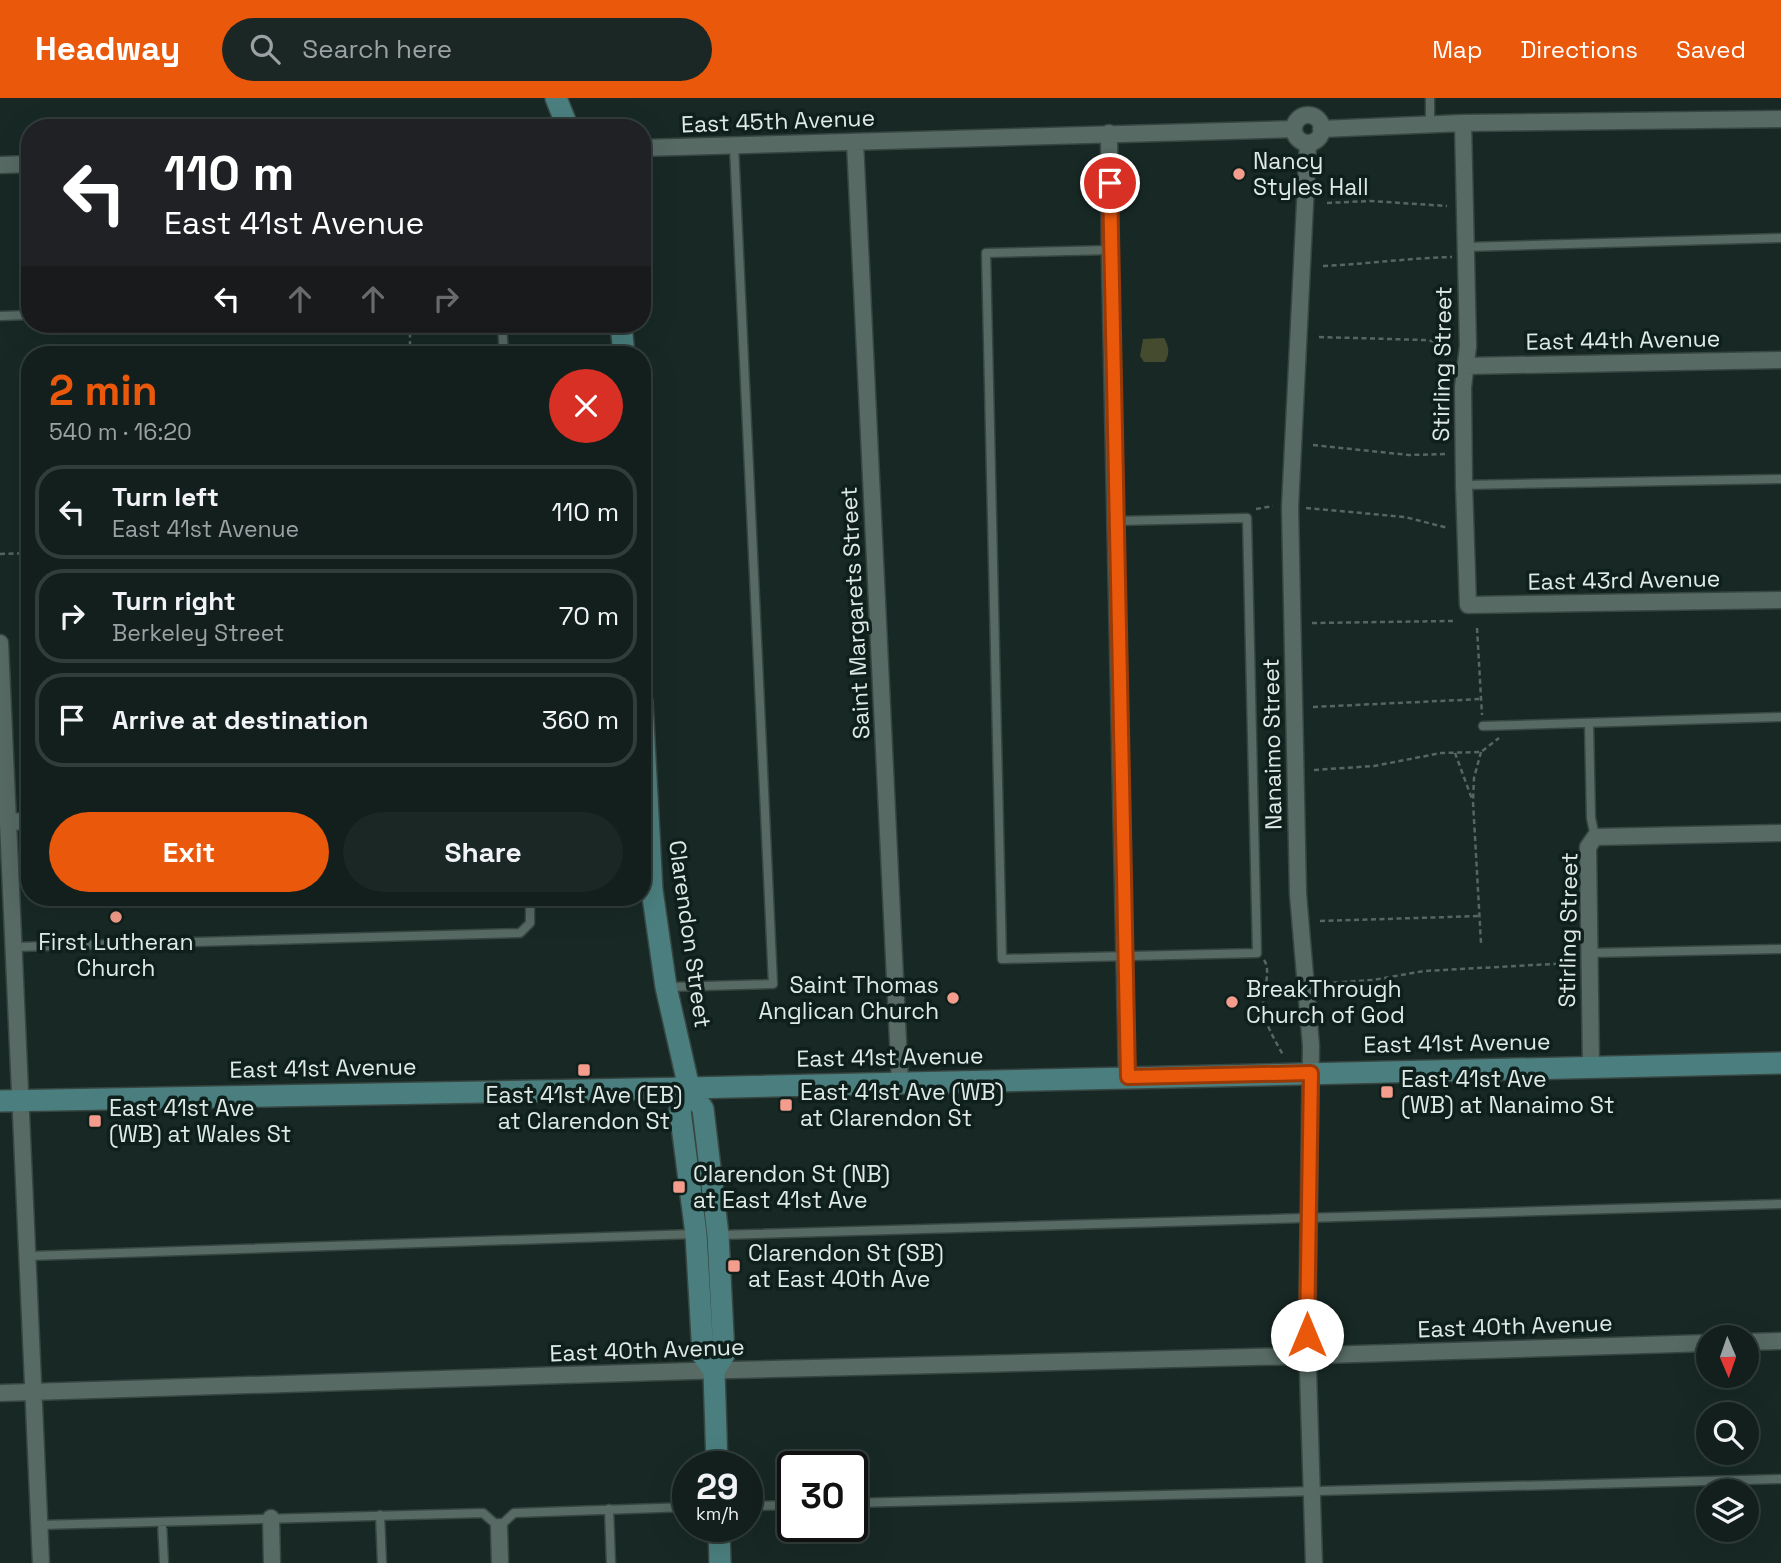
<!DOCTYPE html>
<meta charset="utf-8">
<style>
body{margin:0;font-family:"Space Grotesk",sans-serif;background:#1b2725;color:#f1f3f6;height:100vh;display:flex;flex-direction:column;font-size:26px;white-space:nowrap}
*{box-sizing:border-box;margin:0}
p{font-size:23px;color:#9ca2a3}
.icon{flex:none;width:38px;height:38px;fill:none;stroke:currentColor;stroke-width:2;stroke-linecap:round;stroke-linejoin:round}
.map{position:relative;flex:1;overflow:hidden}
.panel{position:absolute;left:21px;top:248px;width:630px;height:560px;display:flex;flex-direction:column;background:#121f1c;border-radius:28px;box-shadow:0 7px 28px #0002,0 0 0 2px #313d3b}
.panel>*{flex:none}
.top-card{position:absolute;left:21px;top:21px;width:630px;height:214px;border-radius:28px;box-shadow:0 7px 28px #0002,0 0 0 2px #313d3b;background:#202124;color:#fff;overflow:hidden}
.needle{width:46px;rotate:178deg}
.tools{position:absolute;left:1696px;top:1227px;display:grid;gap:14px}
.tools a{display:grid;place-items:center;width:63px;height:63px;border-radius:50%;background:#121f1c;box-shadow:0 7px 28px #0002,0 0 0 2px #313d3b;font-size:35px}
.speed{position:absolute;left:672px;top:1353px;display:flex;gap:14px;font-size:35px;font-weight:700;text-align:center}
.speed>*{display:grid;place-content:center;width:91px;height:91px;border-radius:50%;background:#121f1c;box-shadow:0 7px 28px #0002,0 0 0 2px #313d3b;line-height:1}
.speed small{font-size:18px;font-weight:400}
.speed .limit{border:4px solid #111;border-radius:10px;background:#fff;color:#111}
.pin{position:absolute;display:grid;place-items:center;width:60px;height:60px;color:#fff;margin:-30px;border:4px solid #fff;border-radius:50%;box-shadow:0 2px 7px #0007}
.me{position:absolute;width:77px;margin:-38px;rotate:0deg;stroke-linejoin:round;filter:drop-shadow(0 0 5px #0008)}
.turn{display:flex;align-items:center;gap:24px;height:147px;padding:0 28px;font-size:32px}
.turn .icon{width:91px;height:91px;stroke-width:2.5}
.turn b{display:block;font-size:49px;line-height:60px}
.lanes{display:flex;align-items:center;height:66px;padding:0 28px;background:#0003;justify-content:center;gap:35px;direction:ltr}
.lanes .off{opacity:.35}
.round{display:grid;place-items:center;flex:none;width:74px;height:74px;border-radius:37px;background:#1b2725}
.headline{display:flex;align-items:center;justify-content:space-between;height:119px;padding:0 28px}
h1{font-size:42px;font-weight:700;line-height:52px;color:#ea580c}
.cta{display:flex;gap:14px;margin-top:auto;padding:14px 28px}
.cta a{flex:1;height:80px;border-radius:42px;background:#ea580c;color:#fff;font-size:28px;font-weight:700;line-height:80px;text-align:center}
.cta a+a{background:#1b2725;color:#f1f3f6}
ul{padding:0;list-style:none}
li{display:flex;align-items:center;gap:21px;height:94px;margin:0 14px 10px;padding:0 14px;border:4px solid #313d3b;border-radius:28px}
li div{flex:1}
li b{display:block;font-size:26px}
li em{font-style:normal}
header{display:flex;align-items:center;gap:42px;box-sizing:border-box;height:98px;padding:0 35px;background:#ea580c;color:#fff}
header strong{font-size:33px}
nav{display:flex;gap:38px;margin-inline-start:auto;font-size:24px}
.search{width:490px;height:63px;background:#1b2725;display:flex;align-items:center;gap:18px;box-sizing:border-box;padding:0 24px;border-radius:38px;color:#9ca2a3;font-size:26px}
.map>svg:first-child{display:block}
.green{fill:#444b2e}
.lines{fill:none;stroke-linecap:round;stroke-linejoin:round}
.lane-casing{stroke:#384642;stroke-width:11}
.street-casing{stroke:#384642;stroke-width:19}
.secondary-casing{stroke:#384642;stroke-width:24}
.path{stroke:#566662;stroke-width:2.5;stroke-dasharray:5 3.5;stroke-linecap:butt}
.lane{stroke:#576a64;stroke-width:8}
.street{stroke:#576a64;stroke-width:16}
.secondary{stroke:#4b7f7f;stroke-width:21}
.route-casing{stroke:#983908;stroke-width:18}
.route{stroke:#ea580c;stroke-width:12}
.poi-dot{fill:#f49d8c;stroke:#0f1f1b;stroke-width:2.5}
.labels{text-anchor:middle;stroke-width:7;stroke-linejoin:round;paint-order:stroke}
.street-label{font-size:23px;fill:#dfeae7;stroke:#0f1f1b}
.poi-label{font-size:23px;fill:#dfeae7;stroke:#0f1f1b;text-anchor:start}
</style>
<header>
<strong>Headway</strong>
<div class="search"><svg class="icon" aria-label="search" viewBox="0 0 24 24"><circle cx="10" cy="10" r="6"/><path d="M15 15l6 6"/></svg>Search here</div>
<nav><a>Map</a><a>Directions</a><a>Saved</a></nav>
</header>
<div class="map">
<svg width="1781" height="1465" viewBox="0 0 1781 1465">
<rect width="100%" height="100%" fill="#182925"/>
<path class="green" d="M1164,240C1169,249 1170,255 1165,264H1144L1140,258L1143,241Z"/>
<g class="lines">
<defs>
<path id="lane" d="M1430,0V27
M1466,149L1781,140
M1110,152L986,155L1002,861L1257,855L1247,420L1115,423
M0,218L30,217
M502,226L504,257
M1464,387L1781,381
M1589,625L1591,720L1595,739
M1483,628L1781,619
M15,849L520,835L530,825V800
M1589,855L1781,851
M669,889L773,886L734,48
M721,1137L1781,1106
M29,1158L694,1136
M852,1405L1781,1381
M747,1408L793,1407
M609,1411L611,1465
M380,1417L382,1465
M162,1424L164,1465
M39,1427L483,1415L499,1429L514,1415L688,1409"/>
<path id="street" d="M1294 31a14 14 0 1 1 28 0a14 14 0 1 1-28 0Z
M1463,25L1468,248L1463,289L1464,387L1468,507L1781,502
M1321,31L1463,25L1781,21
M1109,35L1110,163L1127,979
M855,44L900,985
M642,50L1294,31
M0,67L30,66
M1465,268L1781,262
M0,545L41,1465
M9,724L30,723
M1591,968L1588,749L1595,739L1781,735
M1746,1244L1781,1243
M1307,1245L1311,948L1298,796L1290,409L1308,45
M1323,1257L1708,1245
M1308,1273L1314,1465
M0,1295L692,1273L1296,1258
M271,1420L272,1465
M499,1429L500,1465"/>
<path id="secondary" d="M556,0L568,30
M621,226L624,257
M642,604L652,792L666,889L689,990L703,1011L718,1137L724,1257L714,1273L717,1368
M689,990L680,1012L696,1136L703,1257L714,1273
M0,1003L689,990L1781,965
M719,1428L720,1465"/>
</defs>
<use href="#lane" class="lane-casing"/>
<use href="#street" class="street-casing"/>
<use href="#secondary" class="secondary-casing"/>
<path class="path" d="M1327,105L1371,103L1447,108
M1323,168C1367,166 1409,160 1452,159
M401,226H423
M410,226V257
M1319,239L1424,242L1451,246
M1313,347L1409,357L1447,356
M1306,410L1405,419L1448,430
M1256,411L1273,408
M0,456L30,455
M1312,525L1453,523
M1477,530L1482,617
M1313,609L1481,601
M1481,654L1474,680L1473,704L1481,845
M1455,655L1472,701
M1314,672L1374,668L1441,655L1481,654L1499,640
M1320,823L1480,818
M1264,862C1272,873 1262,896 1263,911C1266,928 1275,942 1283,957
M1325,885L1373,882L1424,873L1571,865"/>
<use href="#lane" class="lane"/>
<use href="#street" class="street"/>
<use href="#secondary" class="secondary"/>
</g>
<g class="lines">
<defs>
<path id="route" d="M1110,85L1128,979L1311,975L1307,1237"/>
</defs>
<use href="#route" class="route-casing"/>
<use href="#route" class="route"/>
</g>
<g class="poi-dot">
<circle cx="1239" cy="76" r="7"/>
<circle cx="116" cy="819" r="7"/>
<circle cx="953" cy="900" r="7"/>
<circle cx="1232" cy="904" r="7"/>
<rect x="577" y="965" width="14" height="14" rx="3.5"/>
<rect x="1380" y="987" width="14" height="14" rx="3.5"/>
<rect x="779" y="1000" width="14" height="14" rx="3.5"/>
<rect x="88" y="1016" width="14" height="14" rx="3.5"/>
<rect x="672" y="1082" width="14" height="14" rx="3.5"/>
<rect x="727" y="1161" width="14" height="14" rx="3.5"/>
</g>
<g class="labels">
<g class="street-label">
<text transform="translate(778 23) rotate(-2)" y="8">East 45th Avenue</text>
<text transform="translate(1623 242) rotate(-1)" y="8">East 44th Avenue</text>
<text transform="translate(1442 266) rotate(-89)" y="8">Stirling Street</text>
<text transform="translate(1624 482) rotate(-1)" y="8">East 43rd Avenue</text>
<text transform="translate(855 515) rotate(-93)" y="8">Saint Margarets Street</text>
<text transform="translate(1272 646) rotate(-91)" y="8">Nanaimo Street</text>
<text transform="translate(1568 832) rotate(-89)" y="8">Stirling Street</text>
<text transform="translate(690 836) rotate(82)" y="8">Clarendon Street</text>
<text transform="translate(1457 945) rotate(-1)" y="8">East 41st Avenue</text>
<text transform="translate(890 959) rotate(-1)" y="8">East 41st Avenue</text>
<text transform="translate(323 970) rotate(-1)" y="8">East 41st Avenue</text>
<text transform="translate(1515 1228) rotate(-2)" y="8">East 40th Avenue</text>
<text transform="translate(647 1252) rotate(-2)" y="8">East 40th Avenue</text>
</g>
<g class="poi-label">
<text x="1253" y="71">Nancy<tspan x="1253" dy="26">Styles Hall</tspan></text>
<text x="116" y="852" text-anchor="middle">First Lutheran<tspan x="116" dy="26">Church</tspan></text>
<text x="939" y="895" text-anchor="end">Saint Thomas<tspan x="939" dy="26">Anglican Church</tspan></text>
<text x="1246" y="899">BreakThrough<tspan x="1246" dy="26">Church of God</tspan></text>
<text x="1401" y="989">East 41st Ave<tspan x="1401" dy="26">(WB) at Nanaimo St</tspan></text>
<text x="800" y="1002">East 41st Ave (WB)<tspan x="800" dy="26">at Clarendon St</tspan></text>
<text x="584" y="1005" text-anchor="middle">East 41st Ave (EB)<tspan x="584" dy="26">at Clarendon St</tspan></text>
<text x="109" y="1018">East 41st Ave<tspan x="109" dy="26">(WB) at Wales St</tspan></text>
<text x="693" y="1084">Clarendon St (NB)<tspan x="693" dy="26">at East 41st Ave</tspan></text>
<text x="748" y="1163">Clarendon St (SB)<tspan x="748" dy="26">at East 40th Ave</tspan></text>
</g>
</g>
</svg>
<div class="tools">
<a><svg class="needle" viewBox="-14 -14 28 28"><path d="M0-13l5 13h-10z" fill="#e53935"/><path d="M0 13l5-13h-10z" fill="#9ca2a3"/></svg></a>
<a><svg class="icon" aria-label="search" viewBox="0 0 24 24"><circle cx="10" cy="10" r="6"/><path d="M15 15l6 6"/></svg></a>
<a><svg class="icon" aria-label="layers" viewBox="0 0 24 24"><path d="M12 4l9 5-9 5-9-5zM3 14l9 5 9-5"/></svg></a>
</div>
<div class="speed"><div>29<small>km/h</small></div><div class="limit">30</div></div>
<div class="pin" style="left:1110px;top:85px;background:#d93025"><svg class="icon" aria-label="arrive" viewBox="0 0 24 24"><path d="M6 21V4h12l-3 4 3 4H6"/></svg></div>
<svg class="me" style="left:1307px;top:1237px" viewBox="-20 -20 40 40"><circle r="19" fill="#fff"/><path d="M0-13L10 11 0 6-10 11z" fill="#ea580c"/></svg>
<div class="top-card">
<div class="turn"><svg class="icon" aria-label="left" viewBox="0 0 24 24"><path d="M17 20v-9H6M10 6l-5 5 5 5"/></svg><div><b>110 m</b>East 41st Avenue</div></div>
<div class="lanes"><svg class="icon" aria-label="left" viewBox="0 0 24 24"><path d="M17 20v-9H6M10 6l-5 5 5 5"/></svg><svg class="icon off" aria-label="ahead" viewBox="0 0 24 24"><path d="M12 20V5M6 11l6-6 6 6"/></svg><svg class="icon off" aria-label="ahead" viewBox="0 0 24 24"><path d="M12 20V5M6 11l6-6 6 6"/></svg><svg class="icon off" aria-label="right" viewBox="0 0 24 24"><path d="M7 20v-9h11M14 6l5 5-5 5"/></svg></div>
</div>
<section class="panel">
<div class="headline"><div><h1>2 min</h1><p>540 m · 16:20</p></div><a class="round" style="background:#d93025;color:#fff"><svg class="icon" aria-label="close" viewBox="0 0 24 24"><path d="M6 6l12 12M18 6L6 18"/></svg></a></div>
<ul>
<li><svg class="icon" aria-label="left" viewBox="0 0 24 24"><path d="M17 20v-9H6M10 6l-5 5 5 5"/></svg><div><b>Turn left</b><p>East 41st Avenue</p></div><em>110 m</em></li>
<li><svg class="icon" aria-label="right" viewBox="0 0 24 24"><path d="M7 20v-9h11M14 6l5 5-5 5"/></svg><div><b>Turn right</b><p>Berkeley Street</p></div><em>70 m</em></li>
<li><svg class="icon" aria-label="arrive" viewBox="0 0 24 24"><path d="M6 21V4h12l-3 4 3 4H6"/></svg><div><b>Arrive at destination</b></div><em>360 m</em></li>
</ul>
<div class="cta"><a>Exit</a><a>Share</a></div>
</section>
</div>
